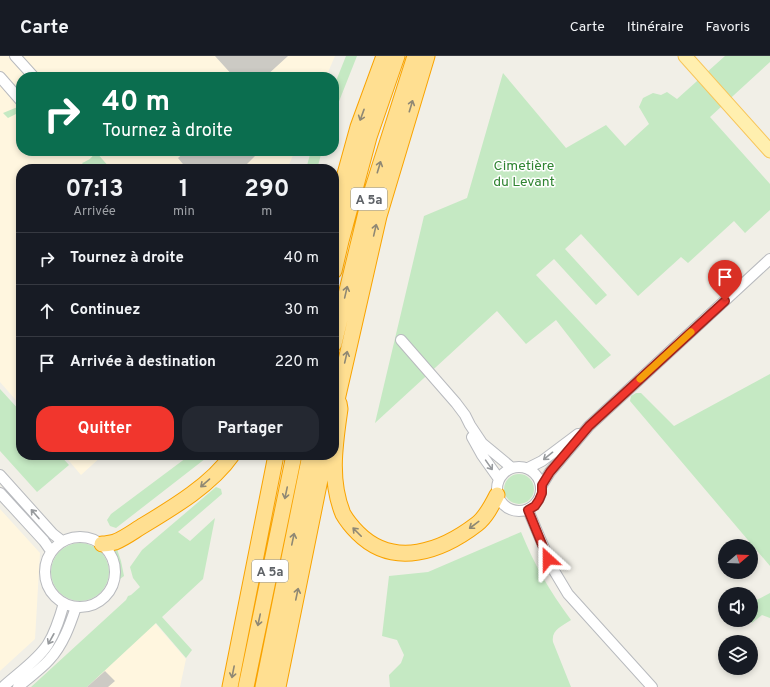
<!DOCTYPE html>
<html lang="fr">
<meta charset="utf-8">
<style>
body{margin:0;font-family:Overpass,sans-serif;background:#242831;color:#f1f3f6;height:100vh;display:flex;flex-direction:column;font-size:15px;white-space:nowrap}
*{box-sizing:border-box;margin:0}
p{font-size:13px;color:#9ea1a6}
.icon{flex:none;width:22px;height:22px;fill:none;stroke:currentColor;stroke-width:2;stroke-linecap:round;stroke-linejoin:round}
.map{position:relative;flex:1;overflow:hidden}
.side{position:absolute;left:16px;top:108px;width:323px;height:296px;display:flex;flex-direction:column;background:#171b24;border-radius:16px;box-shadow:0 2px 6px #0003}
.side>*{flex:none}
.guide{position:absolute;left:16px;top:16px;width:323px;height:84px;border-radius:16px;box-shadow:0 2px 6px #0003;background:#0b6e4f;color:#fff;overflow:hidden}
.needle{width:26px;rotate:71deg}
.tools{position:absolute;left:718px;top:483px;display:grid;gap:8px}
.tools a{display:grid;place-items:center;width:40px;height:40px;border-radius:50%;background:#171b24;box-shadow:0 2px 6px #0003;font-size:20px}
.pin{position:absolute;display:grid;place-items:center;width:34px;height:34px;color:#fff;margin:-41px -17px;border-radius:50% 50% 50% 0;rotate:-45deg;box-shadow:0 0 4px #0007}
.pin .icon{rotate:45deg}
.me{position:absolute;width:44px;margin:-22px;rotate:336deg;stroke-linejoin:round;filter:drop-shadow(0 0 3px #0008)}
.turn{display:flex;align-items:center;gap:14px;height:84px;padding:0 20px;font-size:18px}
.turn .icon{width:52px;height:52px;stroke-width:2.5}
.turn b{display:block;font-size:28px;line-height:34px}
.eta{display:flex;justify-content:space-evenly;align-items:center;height:68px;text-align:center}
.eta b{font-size:24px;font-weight:700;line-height:28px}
.cta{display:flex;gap:8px;margin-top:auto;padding:8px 20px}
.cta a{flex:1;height:46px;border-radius:16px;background:#f1362d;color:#fff;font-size:16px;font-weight:700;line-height:46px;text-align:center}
.cta a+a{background:#242831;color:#f1f3f6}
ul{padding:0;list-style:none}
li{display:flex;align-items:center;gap:12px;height:52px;padding:0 20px;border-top:1px solid #363941}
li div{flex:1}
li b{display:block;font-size:15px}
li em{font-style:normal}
header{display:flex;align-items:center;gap:24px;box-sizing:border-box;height:56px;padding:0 20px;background:#171b24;border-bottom:1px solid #363941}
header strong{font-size:19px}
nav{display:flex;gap:22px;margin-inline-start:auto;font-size:14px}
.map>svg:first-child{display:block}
.commercial{fill:#fff6df}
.green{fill:#c5e9c3}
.building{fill:#cccac4}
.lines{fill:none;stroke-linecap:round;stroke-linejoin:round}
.minor-casing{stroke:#b8babe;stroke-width:12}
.major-casing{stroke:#f8c65a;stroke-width:15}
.highway-casing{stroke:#f9a300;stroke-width:17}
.minor{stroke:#fff;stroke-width:10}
.major{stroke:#ffefaf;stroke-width:13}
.highway{stroke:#ffdf91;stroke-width:15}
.oneway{stroke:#8f8874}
.oneway2{stroke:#979a9d}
.route-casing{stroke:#9d231d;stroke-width:10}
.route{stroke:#f1362d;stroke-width:7}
.slow{stroke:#f59e0b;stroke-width:7}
.labels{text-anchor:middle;stroke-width:3;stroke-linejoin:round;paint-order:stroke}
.shield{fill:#fff;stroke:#8f9295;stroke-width:1}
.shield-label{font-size:13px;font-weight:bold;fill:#5f6368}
.park-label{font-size:14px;fill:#308432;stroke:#fff}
</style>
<header>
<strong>Carte</strong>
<nav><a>Carte</a><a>Itinéraire</a><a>Favoris</a></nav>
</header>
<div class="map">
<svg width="770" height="631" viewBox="0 0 770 631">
<rect width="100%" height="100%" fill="#f1efe7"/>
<path class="commercial" d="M0,0H335L326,21H21V95H295L287,113H21V350L0,326Z
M64,399H103L81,419Z
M0,453L40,497L35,583L0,615Z
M155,567L186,603L180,631H87Z"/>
<path class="green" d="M346,0H357L334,58V30Z
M725,0H770V6L710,61L770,128V154L745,177L734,165L688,207L681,201L638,240L581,178L565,193L607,239L596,249L554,203L536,219L611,299L594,313L556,264L526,288L497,255L375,367L424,160L467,142L503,17L566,92L606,69L625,90L649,68L639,51L643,42L653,37L661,39L667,36L677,43Z
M20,50V56L8,62L3,57Z
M95,95L111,113H87L82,107C89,104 93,102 95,95Z
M311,95H322L317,113H306Z
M770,318V510L630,345L631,340L636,337H641L674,370Z
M0,333L21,356V399H60L69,409L37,436L0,395Z
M190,399H210L116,472L110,470L107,464L111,458Z
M504 433a15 15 0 1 1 30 0a15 15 0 1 1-30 0Z
M216,431L221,433L222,438L178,476L190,485L215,462L203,523L162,561L192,594L186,602L156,567L87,631H31L126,544L128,540L131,539L140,531L133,522L130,511L142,494Z
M521,476C535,510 549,534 571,564C562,570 551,574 553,586L571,631H390L389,619L401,607L404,599L397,584L382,580L389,520L428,516Z
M51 516a29 29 0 1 1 58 0a29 29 0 1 1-58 0Z
M115,493H117L121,505L124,520L120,523L119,521V509L114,494Z
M770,537V562L762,559L752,567L749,564H751V547Z"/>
<path class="building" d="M215,0H288L265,21H234Z
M186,95H251L255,100L247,108L251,113H187L178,102Z
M105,615L115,625L108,631H87Z"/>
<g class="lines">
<defs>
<path id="minor" d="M15,0L34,21
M0,21L21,45
M401,284L456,347L465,359L470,369L482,387L512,412
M472,381L482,399L499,423
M497 433a22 22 0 1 1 44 0a22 22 0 1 1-44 0Z
M528,412L542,405L578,378
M0,419L53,478L62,485
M542,429L550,416L589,370L770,203
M0,437L44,485L51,495
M528,454L553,513L568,538L652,631
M45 516a35 35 0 1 1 70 0a35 35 0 1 1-70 0Z
M3,631C17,618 38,604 48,588C56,575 60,561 64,547
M18,631C28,622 40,614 49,604C63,589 70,569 76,551"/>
<path id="major" d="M685,0L770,95"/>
<path id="highway" d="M334,158L358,71L384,0
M334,215L341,185L369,81L397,0
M334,288L369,144L415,0
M339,347L340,353C335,388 329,424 343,458C347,465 353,472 358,477C394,513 442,495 477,468C486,461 492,449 497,439
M334,357L379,160L427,0
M102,488C106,488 111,487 115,486C125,482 134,475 144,469C174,451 212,428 232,399
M230,631L276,399
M246,631L294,399
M263,631L310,399
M278,631L325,399"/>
</defs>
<use href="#minor" class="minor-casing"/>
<use href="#major" class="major-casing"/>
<use href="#highway" class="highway-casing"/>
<use href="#minor" class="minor"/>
<use href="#major" class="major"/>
<use href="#highway" class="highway"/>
</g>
<defs><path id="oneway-shaft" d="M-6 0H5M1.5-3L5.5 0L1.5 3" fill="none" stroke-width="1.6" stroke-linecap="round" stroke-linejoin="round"/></defs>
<g class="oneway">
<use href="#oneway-shaft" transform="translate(411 50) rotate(-73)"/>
<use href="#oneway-shaft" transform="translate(362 59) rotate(110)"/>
<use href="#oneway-shaft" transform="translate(379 111) rotate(-73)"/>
<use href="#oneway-shaft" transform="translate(375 174) rotate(-77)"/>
<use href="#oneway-shaft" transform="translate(346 236) rotate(-77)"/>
<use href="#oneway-shaft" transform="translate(346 301) rotate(-77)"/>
<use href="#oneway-shaft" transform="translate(205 427) rotate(139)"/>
<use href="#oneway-shaft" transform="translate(286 437) rotate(102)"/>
<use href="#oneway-shaft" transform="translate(474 469) rotate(143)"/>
<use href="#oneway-shaft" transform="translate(357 476) rotate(-135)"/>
<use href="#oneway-shaft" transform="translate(293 483) rotate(-78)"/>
<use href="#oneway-shaft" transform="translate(297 538) rotate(-78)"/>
<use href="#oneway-shaft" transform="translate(259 564) rotate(102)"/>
<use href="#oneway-shaft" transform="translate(233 616) rotate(101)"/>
</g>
<g class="oneway2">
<use href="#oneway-shaft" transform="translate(548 400) rotate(141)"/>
<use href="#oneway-shaft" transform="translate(489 409) rotate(55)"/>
<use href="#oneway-shaft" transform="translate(35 458) rotate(-131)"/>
<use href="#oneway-shaft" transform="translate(51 583) rotate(119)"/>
</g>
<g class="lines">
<defs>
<path id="route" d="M548,503L528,454L535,450L539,444L542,437V429L550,416L589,370L725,245"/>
</defs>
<use href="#route" class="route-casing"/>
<use href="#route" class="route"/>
<path class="slow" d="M640,323L691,276"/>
</g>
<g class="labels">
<g class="shield">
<rect x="351" y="132" width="36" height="22" rx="3"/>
<rect x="252" y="504" width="36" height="22" rx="3"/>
</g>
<g class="shield-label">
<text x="369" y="148">A 5a</text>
<text x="270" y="520">A 5a</text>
</g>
<g class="park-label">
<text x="524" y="114">Cimetière<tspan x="524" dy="16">du Levant</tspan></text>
</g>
</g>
</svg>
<div class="tools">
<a><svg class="needle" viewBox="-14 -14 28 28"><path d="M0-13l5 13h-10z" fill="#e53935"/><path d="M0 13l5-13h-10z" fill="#9ea1a6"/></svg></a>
<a><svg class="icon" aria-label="sound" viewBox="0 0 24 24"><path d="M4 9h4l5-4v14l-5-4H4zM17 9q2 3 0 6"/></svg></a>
<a><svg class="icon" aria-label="layers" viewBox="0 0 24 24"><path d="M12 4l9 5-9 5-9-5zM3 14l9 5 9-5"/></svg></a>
</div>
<div class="pin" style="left:725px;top:245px;background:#d93025"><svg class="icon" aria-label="arrive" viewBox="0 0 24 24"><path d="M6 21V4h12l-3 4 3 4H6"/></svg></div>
<svg class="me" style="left:548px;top:503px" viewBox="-20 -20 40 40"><path d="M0-17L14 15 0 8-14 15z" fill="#f1362d" stroke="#fff" stroke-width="4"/></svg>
<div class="guide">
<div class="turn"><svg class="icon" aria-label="right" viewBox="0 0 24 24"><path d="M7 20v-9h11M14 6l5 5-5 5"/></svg><div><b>40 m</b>Tournez à droite</div></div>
</div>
<section class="side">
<div class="eta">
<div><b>07:13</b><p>Arrivée</p></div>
<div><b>1</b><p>min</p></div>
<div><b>290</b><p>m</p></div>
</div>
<ul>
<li><svg class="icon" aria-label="right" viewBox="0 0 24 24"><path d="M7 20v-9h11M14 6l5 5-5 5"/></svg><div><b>Tournez à droite</b></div><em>40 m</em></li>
<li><svg class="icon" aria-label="ahead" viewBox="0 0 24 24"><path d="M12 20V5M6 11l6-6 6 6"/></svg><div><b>Continuez</b></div><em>30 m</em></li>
<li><svg class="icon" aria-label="arrive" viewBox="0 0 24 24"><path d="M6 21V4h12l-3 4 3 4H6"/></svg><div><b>Arrivée à destination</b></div><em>220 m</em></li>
</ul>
<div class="cta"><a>Quitter</a><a>Partager</a></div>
</section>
</div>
